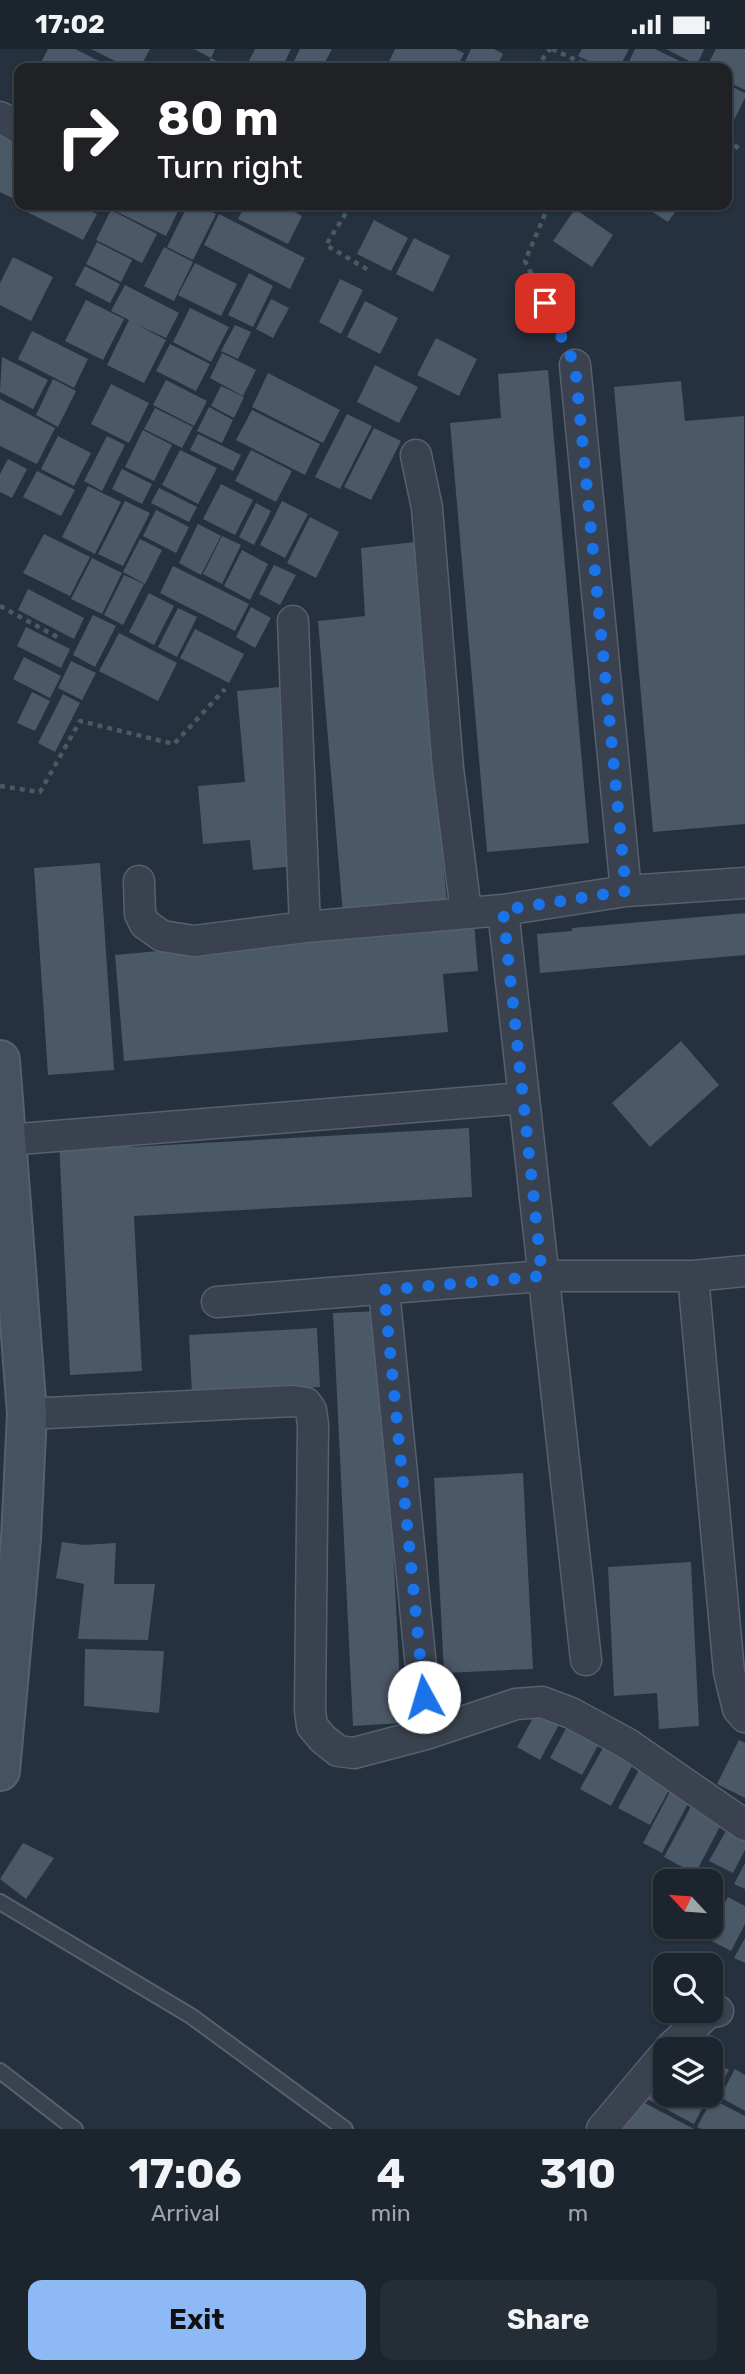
<!DOCTYPE html>
<style>
body{margin:0;font-family:Rubik,sans-serif;background:#252d36;color:#f1f3f6;height:100vh;display:flex;flex-direction:column;font-size:26px;white-space:nowrap}
*{box-sizing:border-box;margin:0}
p{font-size:23px;color:#a0a5aa}
.icon{flex:none;width:38px;height:38px;fill:none;stroke:currentColor;stroke-width:2;stroke-linecap:round;stroke-linejoin:round}
.map{position:relative;height:2080px;overflow:hidden}
.sheet{display:flex;flex-direction:column;background:#1c252e;flex:1}
.sheet>*{flex:none}
.banner{position:absolute;left:14px;top:14px;width:718px;height:147px;border-radius:14px;box-shadow:0 2px 5px #0004,0 0 0 2px #3a424a;background:#202124;color:#fff;overflow:hidden}
.needle{width:46px;rotate:296deg}
.fabs{position:absolute;left:653px;top:1820px;display:grid;gap:14px}
.fabs a{display:grid;place-items:center;width:70px;height:70px;border-radius:14px;background:#1c252e;box-shadow:0 2px 5px #0004,0 0 0 2px #3a424a;font-size:35px}
.pin{position:absolute;display:grid;place-items:center;width:60px;height:60px;color:#fff;margin:-30px;border-radius:14px;box-shadow:0 4px 10px #0006}
.me{position:absolute;width:77px;margin:-38px;rotate:354deg;stroke-linejoin:round;filter:drop-shadow(0 0 5px #0008)}
.turn{display:flex;align-items:center;gap:24px;height:147px;padding:0 28px;font-size:32px}
.turn .icon{width:91px;height:91px;stroke-width:2.5}
.turn b{display:block;font-size:49px;line-height:60px}
.eta{display:flex;justify-content:space-evenly;align-items:center;height:119px;text-align:center}
.eta b{font-size:42px;font-weight:700;line-height:49px}
.action{display:flex;gap:14px;margin-top:auto;padding:14px 28px}
.action a{flex:1;height:80px;border-radius:14px;background:#8dbaf5;color:#111;font-size:28px;font-weight:700;line-height:80px;text-align:center}
.action a+a{background:#252d36;color:#f1f3f6}
.status{display:flex;justify-content:space-between;align-items:center;height:49px;padding:0 35px;background:#1c252e;direction:ltr}
.status svg{height:19px;fill:currentColor}
.map>svg:first-child{display:block}
.building{fill:#4b5867}
.lines{fill:none;stroke-linecap:round;stroke-linejoin:round}
.lane-casing{stroke:#57606c;stroke-width:18}
.street-casing{stroke:#57606c;stroke-width:33}
.secondary-casing{stroke:#57606c;stroke-width:42}
.path{stroke:#475c5e;stroke-width:4.5;stroke-dasharray:5 5;stroke-linecap:butt}
.lane{stroke:#39424e;stroke-width:14}
.street{stroke:#39424e;stroke-width:30}
.secondary{stroke:#475261;stroke-width:38}
.route{stroke:#1a73e8;stroke-width:12;stroke-dasharray:0 21.6}
</style>
<div class="status"><b>17:02</b><svg viewBox="0 0 49 12"><path d="M0 12V9h3v3zM5 12V6h3v6zM10 12V3h3v9zM15 12V0h3v12zM26 1h20v11H26zM47 4h2v5h-2z"/></svg></div>
<div class="map">
<svg width="745" height="2080" viewBox="0 0 745 2080">
<rect width="100%" height="100%" fill="#25313e"/>
<path class="building" d="M48,0H75L113,19H38Z
M91,0H150L140,19H129Z
M194,0H215L211,9L231,19H206L211,9Z
M255,0H291L282,19H264L249,12Z
M300,0H332L322,19H297L292,16Z
M395,0H455L464,4L457,19H397L388,15Z
M471,0H494L503,5L496,19H462Z
M582,0H629L619,19H604L578,7Z
M635,0H655L690,17L689,19H626Z
M666,0H704L697,16Z
M716,0H745V41L726,32V19H706Z
M726,35L745,44V49L729,81L726,79Z
M0,82L19,91V117L10,113L19,118V139L14,150L0,143Z
M26,156H78L97,165L83,191L23,161Z
M111,156H176L180,158L166,187L109,159Z
M188,156H198L216,165L193,211L167,198Z
M245,156H281L302,167L288,195L238,170Z
M646,156H680L668,173L645,158Z
M575,160L613,186L592,218L553,192Z
M111,161L157,185L142,214L96,191Z
M219,165L305,209L290,240L204,196Z
M374,171L408,189L391,222L357,205Z
M414,189L450,207L433,243L396,225Z
M97,193L132,211L121,233L86,215Z
M164,198L193,213L174,252L144,237Z
M13,208L53,228L31,272L0,256V234Z
M195,214L237,235L221,267L178,246Z
M85,217L120,235L110,254L75,236Z
M249,224L273,237L253,278L228,266Z
M340,230L363,241L341,285L319,273Z
M125,236L179,264L166,289L138,276L166,291L144,334L107,316L129,271L111,262Z
M271,250L289,259L273,289L256,280Z
M86,251L124,270L103,311L65,292Z
M365,252L398,269L380,305L347,288Z
M190,259L229,278L211,313L173,293Z
M235,276L251,283L238,310L221,302Z
M32,282L88,310L74,339L18,310Z
M436,289L477,310L459,347L417,326Z
M170,295L210,315L196,342L156,322Z
M222,304L256,321L243,347L210,329Z
M2,308L48,331L33,360L0,343Z
M375,316L418,338L399,374L357,353Z
M548,321L589,794L487,803L450,374L501,369L498,325Z
M268,324L340,361L323,394L252,358Z
M53,330L76,342L58,378L36,366Z
M166,331L207,352L194,377L153,356Z
M681,332L685,372L744,367L745,775L653,783L614,338Z
M111,335L149,354L129,394L91,375Z
M221,337L244,348L234,369L211,357Z
M0,350L55,379L37,415L0,397Z
M209,358L233,371L222,394L197,382Z
M155,359L193,378L182,399L144,380Z
M252,361L320,395L305,426L236,391Z
M347,365L372,377L340,440L315,428Z
M374,379L401,392L371,451L344,438Z
M143,381L172,396L154,432L125,418Z
M198,385L241,406L233,422L190,401Z
M58,387L91,404L74,437L41,420Z
M107,387L125,396L102,442L84,432Z
M180,401L217,419L198,455L162,436Z
M251,401L292,422L276,453L235,432Z
M8,410L27,420L12,449L0,443V425Z
M122,420L152,435L142,455L112,440Z
M37,422L75,441L61,467L23,448Z
M221,435L253,451L235,486L203,470Z
M88,437L121,453L95,505L62,488Z
M159,439L197,458L189,473L151,454Z
M125,452L150,464L123,517L98,505Z
M282,452L308,465L285,509L260,496Z
M256,454L271,462L254,496L239,488Z
M156,461L189,478L176,504L143,487Z
M310,468L339,483L316,529L287,514Z
M198,475L221,487L201,526L179,514Z
M44,485L90,508L70,547L23,524Z
M222,487L241,496L222,535L203,525Z
M140,490L162,501L145,535L123,523Z
M415,493L447,855L343,865L318,572L365,567L361,499Z
M242,501L268,515L250,551L224,537Z
M92,509L122,524L102,565L71,550Z
M274,516L296,526L280,556L259,545Z
M173,517L249,555L235,582L160,544Z
M124,526L144,535L123,576L104,566Z
M28,540L84,569L74,590L18,561Z
M149,544L174,557L154,596L129,583Z
M251,558L271,569L255,599L236,588Z
M178,559L197,568L177,608L158,598Z
M93,566L116,577L95,618L73,606Z
M26,578L70,600L61,619L17,597Z
M195,580L244,605L229,634L180,609Z
M119,584L177,614L158,652L99,622Z
M24,608L61,627L50,649L13,630Z
M71,612L96,624L82,651L58,639Z
M280,638L295,817L253,821L250,791L203,795L198,737L245,733L237,642Z
M32,643L50,652L35,682L17,674Z
M63,645L80,654L55,703L38,694Z
M100,814L114,1021L48,1026L34,819Z
M745,864V906L540,924L537,885L572,882V879Z
M474,873L478,922L443,925L448,983L124,1012L115,906Z
M681,992L719,1036L650,1098L612,1054Z
M469,1079L472,1148L134,1167L142,1322L70,1326L59,1092L130,1089L131,1098Z
M381,1262L402,1674L353,1677L333,1264Z
M317,1279L320,1338L192,1345L189,1286Z
M523,1424L533,1620L444,1624L434,1429Z
M62,1493L84,1496L116,1494L114,1535H155L148,1591L78,1590L84,1535L56,1529Z
M691,1513L699,1677L659,1680L657,1644L614,1647L608,1518Z
M85,1600L164,1602L159,1664L84,1657Z
M538,1660L561,1672L540,1711L517,1698Z
M570,1672L602,1689L582,1726L550,1709Z
M609,1688L639,1704L611,1757L580,1740Z
M739,1691L745,1694V1749L717,1735Z
M644,1712L676,1728L650,1776L618,1759Z
M675,1733L694,1743L662,1804L643,1794Z
M695,1750L726,1766L695,1825L664,1808Z
M727,1780L745,1790V1801L733,1824L709,1812Z
M23,1794L54,1809L26,1850L0,1830Z
M745,1814V1840L734,1835Z
M700,1819L724,1832L710,1857V1832H693Z
M728,1848L745,1857V1875L731,1902L706,1889Z
M745,1889V1914L734,1909Z
M710,2011L729,2021L714,2047L710,2045Z
M735,2020L745,2026V2062L720,2048Z
M660,2025L665,2027V2046H700L707,2050L694,2075L647,2050Z
M712,2050L745,2067V2080H701L697,2078Z
M639,2051L694,2080H623Z"/>
<g class="lines">
<defs>
<path id="lane" d="M0,1853L191,1967L345,2080
M0,2022L75,2080"/>
<path id="street" d="M0,68L19,79
M575,316L626,842
M416,406L427,459L448,719L466,863
M293,572L305,878
M139,832L140,865L145,875L162,887L194,892L305,878L503,861L626,842L745,834
M503,861L524,1049
M7,1091L524,1049L586,1611
M693,1227L729,1623L738,1660L745,1668
M384,1241L424,1649
M217,1253L542,1227H693L745,1222
M27,1365L293,1352L306,1354L311,1361L313,1376L310,1661L312,1677L323,1690L338,1702L354,1704L426,1685L516,1655L542,1653L571,1664L628,1695L745,1776
M669,2000L708,1964L718,1962
M602,2080L665,2005"/>
<path id="secondary" d="M0,1011L27,1365L21,1490L0,1722"/>
</defs>
<use href="#lane" class="lane-casing"/>
<use href="#street" class="street-casing"/>
<use href="#secondary" class="secondary-casing"/>
<path class="path" d="M552,0L593,19
M536,19L550,0
M726,91L743,102
M351,156L326,196L370,222
M549,156L525,212L562,288
M586,156L589,158L600,156
M0,557L61,590
M0,737L40,743L80,672L174,695L225,640"/>
<use href="#lane" class="lane"/>
<use href="#street" class="street"/>
<use href="#secondary" class="secondary"/>
</g>
<g class="lines">
<path class="route" d="M424,1648L384,1241L542,1227L503,861L626,842L575,316L545,254"/>
</g>
</svg>
<div class="fabs">
<a><svg class="needle" viewBox="-14 -14 28 28"><path d="M0-13l5 13h-10z" fill="#e53935"/><path d="M0 13l5-13h-10z" fill="#a0a5aa"/></svg></a>
<a><svg class="icon" aria-label="search" viewBox="0 0 24 24"><circle cx="10" cy="10" r="6"/><path d="M15 15l6 6"/></svg></a>
<a><svg class="icon" aria-label="layers" viewBox="0 0 24 24"><path d="M12 4l9 5-9 5-9-5zM3 14l9 5 9-5"/></svg></a>
</div>
<div class="pin" style="left:545px;top:254px;background:#d93025"><svg class="icon" aria-label="arrive" viewBox="0 0 24 24"><path d="M6 21V4h12l-3 4 3 4H6"/></svg></div>
<svg class="me" style="left:424px;top:1648px" viewBox="-20 -20 40 40"><circle r="19" fill="#fff"/><path d="M0-13L10 11 0 6-10 11z" fill="#1a73e8"/></svg>
<div class="banner">
<div class="turn"><svg class="icon" aria-label="right" viewBox="0 0 24 24"><path d="M7 20v-9h11M14 6l5 5-5 5"/></svg><div><b>80 m</b>Turn right</div></div>
</div>
</div>
<section class="sheet">
<div class="eta">
<div><b>17:06</b><p>Arrival</p></div>
<div><b>4</b><p>min</p></div>
<div><b>310</b><p>m</p></div>
</div>
<div class="action"><a>Exit</a><a>Share</a></div>
</section>
